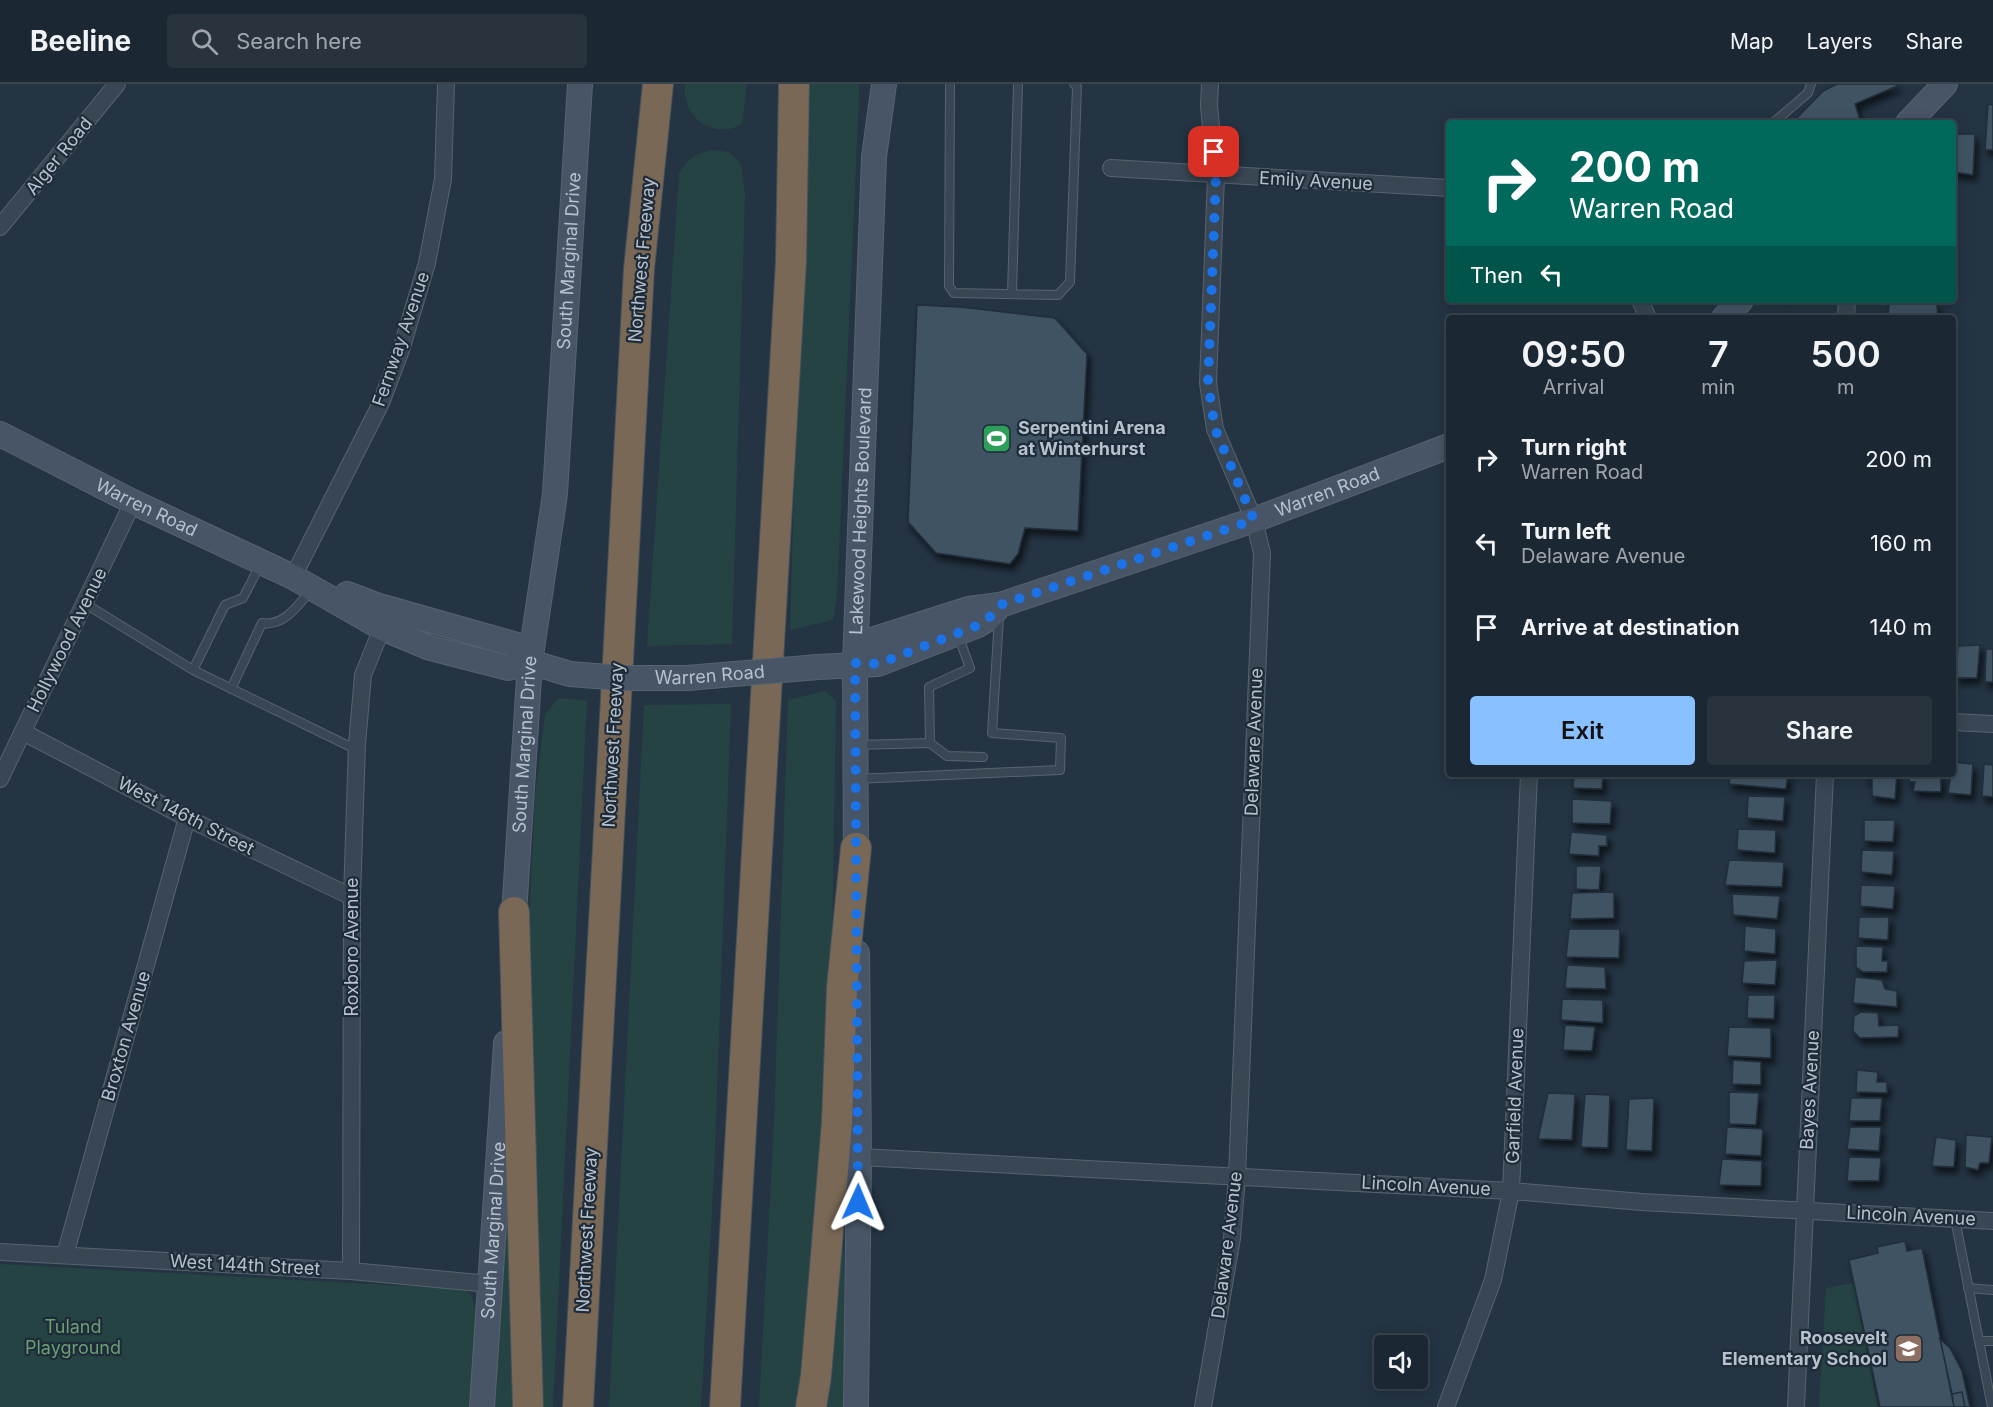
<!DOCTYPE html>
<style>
body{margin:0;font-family:Inter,sans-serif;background:#28333e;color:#f1f3f6;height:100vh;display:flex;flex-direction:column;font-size:22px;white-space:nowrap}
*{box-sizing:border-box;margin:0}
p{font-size:20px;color:#a0a5ac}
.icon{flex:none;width:33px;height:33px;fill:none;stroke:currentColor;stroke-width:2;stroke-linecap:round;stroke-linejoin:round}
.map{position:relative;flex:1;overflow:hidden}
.details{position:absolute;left:1446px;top:231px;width:510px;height:462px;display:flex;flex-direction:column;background:#1b2732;border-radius:6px;box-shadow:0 3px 15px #0003,0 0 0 2px #39444d}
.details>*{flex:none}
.hud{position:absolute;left:1446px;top:36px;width:510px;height:183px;border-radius:6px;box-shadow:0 3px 15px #0003,0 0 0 2px #39444d;background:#00695c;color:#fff;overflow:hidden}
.buttons{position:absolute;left:1374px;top:1251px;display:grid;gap:12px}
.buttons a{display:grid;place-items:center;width:54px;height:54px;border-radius:6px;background:#1b2732;box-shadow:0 3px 15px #0003,0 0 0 2px #39444d;font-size:30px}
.pin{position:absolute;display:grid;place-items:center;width:51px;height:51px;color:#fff;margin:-26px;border-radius:12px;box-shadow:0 3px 9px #0006}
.me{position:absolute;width:66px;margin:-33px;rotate:1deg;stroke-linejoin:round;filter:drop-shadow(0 0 4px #0008)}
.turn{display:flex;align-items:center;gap:21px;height:126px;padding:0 24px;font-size:27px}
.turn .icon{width:78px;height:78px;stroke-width:2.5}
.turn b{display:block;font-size:42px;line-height:51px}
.then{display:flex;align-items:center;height:57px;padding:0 24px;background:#0003;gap:12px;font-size:22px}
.eta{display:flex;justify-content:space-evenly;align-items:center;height:102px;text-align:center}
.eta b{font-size:36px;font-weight:600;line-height:42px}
.cta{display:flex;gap:12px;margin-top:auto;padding:12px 24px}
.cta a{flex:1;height:69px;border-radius:6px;background:#89c0ff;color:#111;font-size:24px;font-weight:600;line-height:69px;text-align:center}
.cta a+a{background:#28333e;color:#f1f3f6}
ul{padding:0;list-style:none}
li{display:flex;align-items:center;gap:18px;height:84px;padding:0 24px}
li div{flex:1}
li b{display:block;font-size:22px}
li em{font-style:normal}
header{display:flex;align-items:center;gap:36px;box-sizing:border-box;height:84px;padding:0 30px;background:#1b2732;border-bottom:2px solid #39444d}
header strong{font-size:28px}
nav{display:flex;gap:33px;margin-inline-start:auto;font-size:21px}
.search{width:420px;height:54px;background:#28333e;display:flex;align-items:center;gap:15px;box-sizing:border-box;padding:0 21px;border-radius:6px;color:#a0a5ac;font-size:22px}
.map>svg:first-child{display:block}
.green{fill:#264344}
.building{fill:#405363;stroke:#202d3a;stroke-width:1.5;filter:url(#shadow)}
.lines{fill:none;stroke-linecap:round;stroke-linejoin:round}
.service-casing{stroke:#576470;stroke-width:10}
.minor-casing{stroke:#576470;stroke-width:18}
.secondary-casing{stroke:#576470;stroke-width:26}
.motorway-casing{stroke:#44515d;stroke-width:32}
.service{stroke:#394653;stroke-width:8}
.minor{stroke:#394653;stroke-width:16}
.secondary{stroke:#475566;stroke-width:24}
.motorway{stroke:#796855;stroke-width:30}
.secondary-bridge-casing{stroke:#576470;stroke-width:26;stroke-linecap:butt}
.secondary-bridge{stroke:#475566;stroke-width:24}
.route{stroke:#1a73e8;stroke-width:10;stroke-dasharray:0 18}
.labels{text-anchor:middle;stroke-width:4.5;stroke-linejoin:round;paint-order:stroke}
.street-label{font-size:18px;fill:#b6c1cd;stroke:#1e2b38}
.poi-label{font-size:18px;font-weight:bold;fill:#b6c1cd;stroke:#1e2b38;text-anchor:start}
.park-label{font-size:18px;fill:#6b9f73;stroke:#1e2b38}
</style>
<header>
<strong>Beeline</strong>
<div class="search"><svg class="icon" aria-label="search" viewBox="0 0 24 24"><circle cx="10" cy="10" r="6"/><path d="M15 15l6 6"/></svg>Search here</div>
<nav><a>Map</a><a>Layers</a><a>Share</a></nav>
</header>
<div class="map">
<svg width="1993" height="1323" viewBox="0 0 1993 1323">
<defs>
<filter id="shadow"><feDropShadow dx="3.5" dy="6" stdDeviation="3" flood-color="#0009"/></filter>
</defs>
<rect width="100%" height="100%" fill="#243443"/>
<path class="green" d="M685,0H747L742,40C713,57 681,32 685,0Z
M806,0H859V13L837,511L833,536L790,546Z
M712,66L729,68L741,80L745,111L732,560L647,562L679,90C687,75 695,70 712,66Z
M825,607L836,617L832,866L822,1122L799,1323H759L774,1040L788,616Z
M559,614L587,617L553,1323H537L526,904L535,712L545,630Z
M731,620L714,1089L701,1323H609L644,621Z
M504,1137L512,1138L514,1323H494Z
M836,1165L844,1166V1323H820Z
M0,1180L462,1205L471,1211L477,1229L472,1323H0Z
M1854,1199L1878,1323H1819L1826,1204Z"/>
<path class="building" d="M1837,0H1897V2L1855,20L1861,39H1792L1823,7Z
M1988,20L1993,21V66H1985Z
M1953,50H1975L1973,91L1953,88Z
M1889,216H1919V219L1937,220L1938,234H1888Z
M917,221L961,223L1055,234L1087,270L1078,447L1025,444L1018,470L1010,480L936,469L908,438Z
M1791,228L1798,234H1782L1786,233Z
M1980,561L1977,594H1956L1958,562Z
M1986,565H1993V598H1985Z
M1953,678L1973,680L1971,711L1948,709Z
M1984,680L1993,681V713L1982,712Z
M1574,690H1603L1602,705L1573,704Z
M1730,690H1788L1786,705L1729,700Z
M1866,690H1897L1895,715L1872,712V695H1866Z
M1909,690H1941V708L1913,707L1915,698H1909Z
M1748,712L1785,713L1783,737L1747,734Z
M1572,715L1612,717L1610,740L1572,739Z
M1864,736H1895L1893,758L1864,757Z
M1738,745L1776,746L1775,769L1737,766Z
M1571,748L1607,751V762H1599V772L1569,770Z
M1862,766L1894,767L1892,791L1861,788Z
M1729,776L1784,778L1782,803L1725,801Z
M1576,782H1601L1599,806L1576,805Z
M1861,801L1895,802L1893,825L1860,822Z
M1614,808V834L1570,835L1572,809Z
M1732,810L1780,812L1777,835L1733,831Z
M1859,833H1889L1888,856L1858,854Z
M1745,842L1776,845L1775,870L1744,867Z
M1569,845H1620L1619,874L1566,873Z
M1856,862L1883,863L1882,877H1888L1887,888H1863L1856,883Z
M1777,876L1775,901L1742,899L1744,877Z
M1567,881L1605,883L1606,905L1565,904Z
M1855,893L1882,896L1885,905L1897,907V923L1853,919Z
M1748,911H1775L1774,935L1747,934Z
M1562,915L1603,916V939L1561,936Z
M1861,928L1878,929L1879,942L1899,941L1898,953L1860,954L1853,947L1854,932Z
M1565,941L1595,943L1592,967L1563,966Z
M1729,943L1771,944V974L1727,972Z
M1733,976L1761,978V1001L1732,1000Z
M1857,986L1878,988L1877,998H1887V1009L1856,1008Z
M1729,1008L1759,1009L1756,1041L1729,1040Z
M1548,1009L1575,1010L1572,1056L1538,1055Z
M1585,1010L1610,1011L1608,1064L1581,1063Z
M1654,1014L1652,1067L1626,1066L1629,1015Z
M1851,1014H1882L1880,1037H1849Z
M1727,1043L1763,1045L1761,1072L1725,1070Z
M1850,1043H1881L1879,1067L1847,1065Z
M1966,1051L1992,1053L1989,1079H1980L1978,1086L1965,1083Z
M1936,1053L1956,1056L1954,1083L1932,1082Z
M1849,1073L1881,1074L1879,1097H1847Z
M1722,1075L1762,1077L1761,1102L1719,1101Z
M1905,1157L1907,1167L1922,1164L1954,1323H1880L1849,1176L1878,1169L1877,1163Z
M1940,1255L1950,1264L1962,1287L1970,1323H1965L1962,1308L1952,1310Z
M1962,1308L1965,1323H1954L1952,1310Z"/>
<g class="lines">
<defs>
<path id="service" d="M950,0L949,202L954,209L1058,211L1070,198L1077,3L1074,0
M1773,39L1808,9L1811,0
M1012,210L1018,0
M84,519L193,586L357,666
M193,586L225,521L243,514L260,481
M231,605L262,539C284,543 298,521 311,506
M930,659L947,672L983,673
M856,661L930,659L929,603L970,584L958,551
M856,695L1060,686L1061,654L992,649L999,533
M1955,1135L1992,1323
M1968,1204L1993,1206
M1979,1257H1993"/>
<path id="minor" d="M1111,84L1449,104
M0,143L117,0
M1640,216L1648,234
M1846,234L1847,216
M293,493L381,319L401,266L427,179L443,95L446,0
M1953,638L1993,640
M23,648L187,734L352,813
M0,695L133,418
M859,1073L1511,1107L1642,1118L1993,1137
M0,1168L351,1187L490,1200
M65,1171L187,734
M351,1187L352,813L357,660L363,591L382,544
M1203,1323L1232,1154L1237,1092L1262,469L1254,436L1215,345L1208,299L1216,92L1209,22L1210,0
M1446,1323L1493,1196L1511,1107L1529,690
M1796,1323L1825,690"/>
<g id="secondary">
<path d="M1908,39L1945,0"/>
<path d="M1724,234L1741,216"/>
<path id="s1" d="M0,350L133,418L293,493L382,544L430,564L508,584L530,578L570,590"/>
<path d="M347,510L376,521L517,561L530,578"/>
<path id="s2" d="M855,579L872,556L969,525L1000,521L1254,436L1449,362"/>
<path d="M818,583L878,580L976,542L988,535L1000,521"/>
<path id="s3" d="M856,781L855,579L874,73L884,0"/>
<path id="s4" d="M513,846L530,578L555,410L580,0"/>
<path id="s5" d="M482,1323L506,959"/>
<path d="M856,1323L859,1073L857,869"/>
</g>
<path id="motorway" d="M514,828L528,1323
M578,1323L639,185L658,0
M725,1323L791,178L794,0
M811,1323L816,1292L837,1038L842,903L856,764"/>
</defs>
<use href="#service" class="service-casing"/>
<use href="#minor" class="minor-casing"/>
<use href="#secondary" class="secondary-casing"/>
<use href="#motorway" class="motorway-casing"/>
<use href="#service" class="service"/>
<use href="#minor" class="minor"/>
<use href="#secondary" class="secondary"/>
<use href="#motorway" class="motorway"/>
<defs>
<g id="secondary-bridge">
<path id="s6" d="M570,590L621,594H687L818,583"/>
</g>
</defs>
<use href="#secondary-bridge" class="secondary-bridge-casing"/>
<use href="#secondary-bridge" class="secondary-bridge"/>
</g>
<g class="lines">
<path class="route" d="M858,1118L855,579L878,580L976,542L988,535L1000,521L1254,436L1215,345L1208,299L1216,92L1214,68"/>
</g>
<defs>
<symbol id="stadium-square" viewBox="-11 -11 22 22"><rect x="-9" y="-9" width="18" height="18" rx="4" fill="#2e9e5b" stroke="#1e2b38"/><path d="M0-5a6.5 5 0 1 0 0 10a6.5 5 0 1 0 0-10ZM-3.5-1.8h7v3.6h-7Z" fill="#fff"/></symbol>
<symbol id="school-square" viewBox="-11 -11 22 22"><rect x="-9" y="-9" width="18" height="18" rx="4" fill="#8d6e63" stroke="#1e2b38"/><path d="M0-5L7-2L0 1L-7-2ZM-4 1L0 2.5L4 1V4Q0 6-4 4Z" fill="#fff"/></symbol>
</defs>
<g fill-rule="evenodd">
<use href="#stadium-square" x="980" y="338" width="33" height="33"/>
<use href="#school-square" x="1892" y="1248" width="33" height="33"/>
</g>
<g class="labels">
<g class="street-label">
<text transform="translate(59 72) rotate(-51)" y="6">Alger Road</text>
<text transform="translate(1316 97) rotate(3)" y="6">Emily Avenue</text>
<text transform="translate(642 176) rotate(-85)" y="6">Northwest Freeway</text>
<text dy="6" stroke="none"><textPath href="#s4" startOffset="672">South Marginal Drive</textPath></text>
<text transform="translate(401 255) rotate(-71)" y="6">Fernway Avenue</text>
<text dy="6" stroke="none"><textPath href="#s2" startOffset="508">Warren Road</textPath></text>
<text dy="6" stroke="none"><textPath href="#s1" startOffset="164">Warren Road</textPath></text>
<text dy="6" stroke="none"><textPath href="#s3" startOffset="354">Lakewood Heights Boulevard</textPath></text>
<text transform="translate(67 556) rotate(-64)" y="6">Hollywood Avenue</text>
<text dy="6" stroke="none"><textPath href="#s6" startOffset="140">Warren Road</textPath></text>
<text transform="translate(1254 658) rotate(-88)" y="6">Delaware Avenue</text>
<text dy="6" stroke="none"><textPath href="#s4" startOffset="186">South Marginal Drive</textPath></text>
<text transform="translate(613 661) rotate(-87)" y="6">Northwest Freeway</text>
<text transform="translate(186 732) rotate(27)" y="6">West 146th Street</text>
<text transform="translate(352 863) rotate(-90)" y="6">Roxboro Avenue</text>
<text transform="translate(126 952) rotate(-74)" y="6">Broxton Avenue</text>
<text transform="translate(1810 1006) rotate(-87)" y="6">Bayes Avenue</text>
<text transform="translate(1515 1012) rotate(-88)" y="6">Garfield Avenue</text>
<text transform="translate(1426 1102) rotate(3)" y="6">Lincoln Avenue</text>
<text transform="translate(1911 1132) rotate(3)" y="6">Lincoln Avenue</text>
<text dy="6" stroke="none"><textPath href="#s5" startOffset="177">South Marginal Drive</textPath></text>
<text transform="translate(587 1146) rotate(-87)" y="6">Northwest Freeway</text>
<text transform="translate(1227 1161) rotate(-83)" y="6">Delaware Avenue</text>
<text transform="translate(245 1181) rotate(3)" y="6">West 144th Street</text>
</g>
<g class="poi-label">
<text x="1018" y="350">Serpentini Arena<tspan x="1018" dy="21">at Winterhurst</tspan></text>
<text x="1887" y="1260" text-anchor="end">Roosevelt<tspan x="1887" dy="21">Elementary School</tspan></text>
</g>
<g class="park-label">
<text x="73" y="1249">Tuland<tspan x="73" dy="21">Playground</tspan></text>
</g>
</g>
</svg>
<div class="buttons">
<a><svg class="icon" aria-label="sound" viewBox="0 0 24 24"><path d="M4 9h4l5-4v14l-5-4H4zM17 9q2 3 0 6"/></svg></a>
</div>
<div class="pin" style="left:1214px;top:68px;background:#d93025"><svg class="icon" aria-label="arrive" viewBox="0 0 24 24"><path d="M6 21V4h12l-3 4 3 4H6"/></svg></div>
<svg class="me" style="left:858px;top:1118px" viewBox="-20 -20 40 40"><path d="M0-17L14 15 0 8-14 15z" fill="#1a73e8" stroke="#fff" stroke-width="4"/></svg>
<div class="hud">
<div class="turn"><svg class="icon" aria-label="right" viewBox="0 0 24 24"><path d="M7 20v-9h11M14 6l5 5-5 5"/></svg><div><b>200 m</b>Warren Road</div></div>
<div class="then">Then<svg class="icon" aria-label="left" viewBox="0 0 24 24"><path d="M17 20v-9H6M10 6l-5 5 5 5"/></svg></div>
</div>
<section class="details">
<div class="eta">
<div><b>09:50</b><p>Arrival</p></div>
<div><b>7</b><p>min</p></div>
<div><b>500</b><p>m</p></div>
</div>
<ul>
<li><svg class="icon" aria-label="right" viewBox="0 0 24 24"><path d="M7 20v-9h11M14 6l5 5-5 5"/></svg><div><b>Turn right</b><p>Warren Road</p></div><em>200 m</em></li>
<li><svg class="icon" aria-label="left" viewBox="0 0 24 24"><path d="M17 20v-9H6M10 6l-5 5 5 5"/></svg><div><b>Turn left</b><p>Delaware Avenue</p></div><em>160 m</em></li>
<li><svg class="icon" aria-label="arrive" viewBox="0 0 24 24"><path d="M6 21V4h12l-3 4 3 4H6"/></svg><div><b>Arrive at destination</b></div><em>140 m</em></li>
</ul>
<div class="cta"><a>Exit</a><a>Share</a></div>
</section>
</div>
